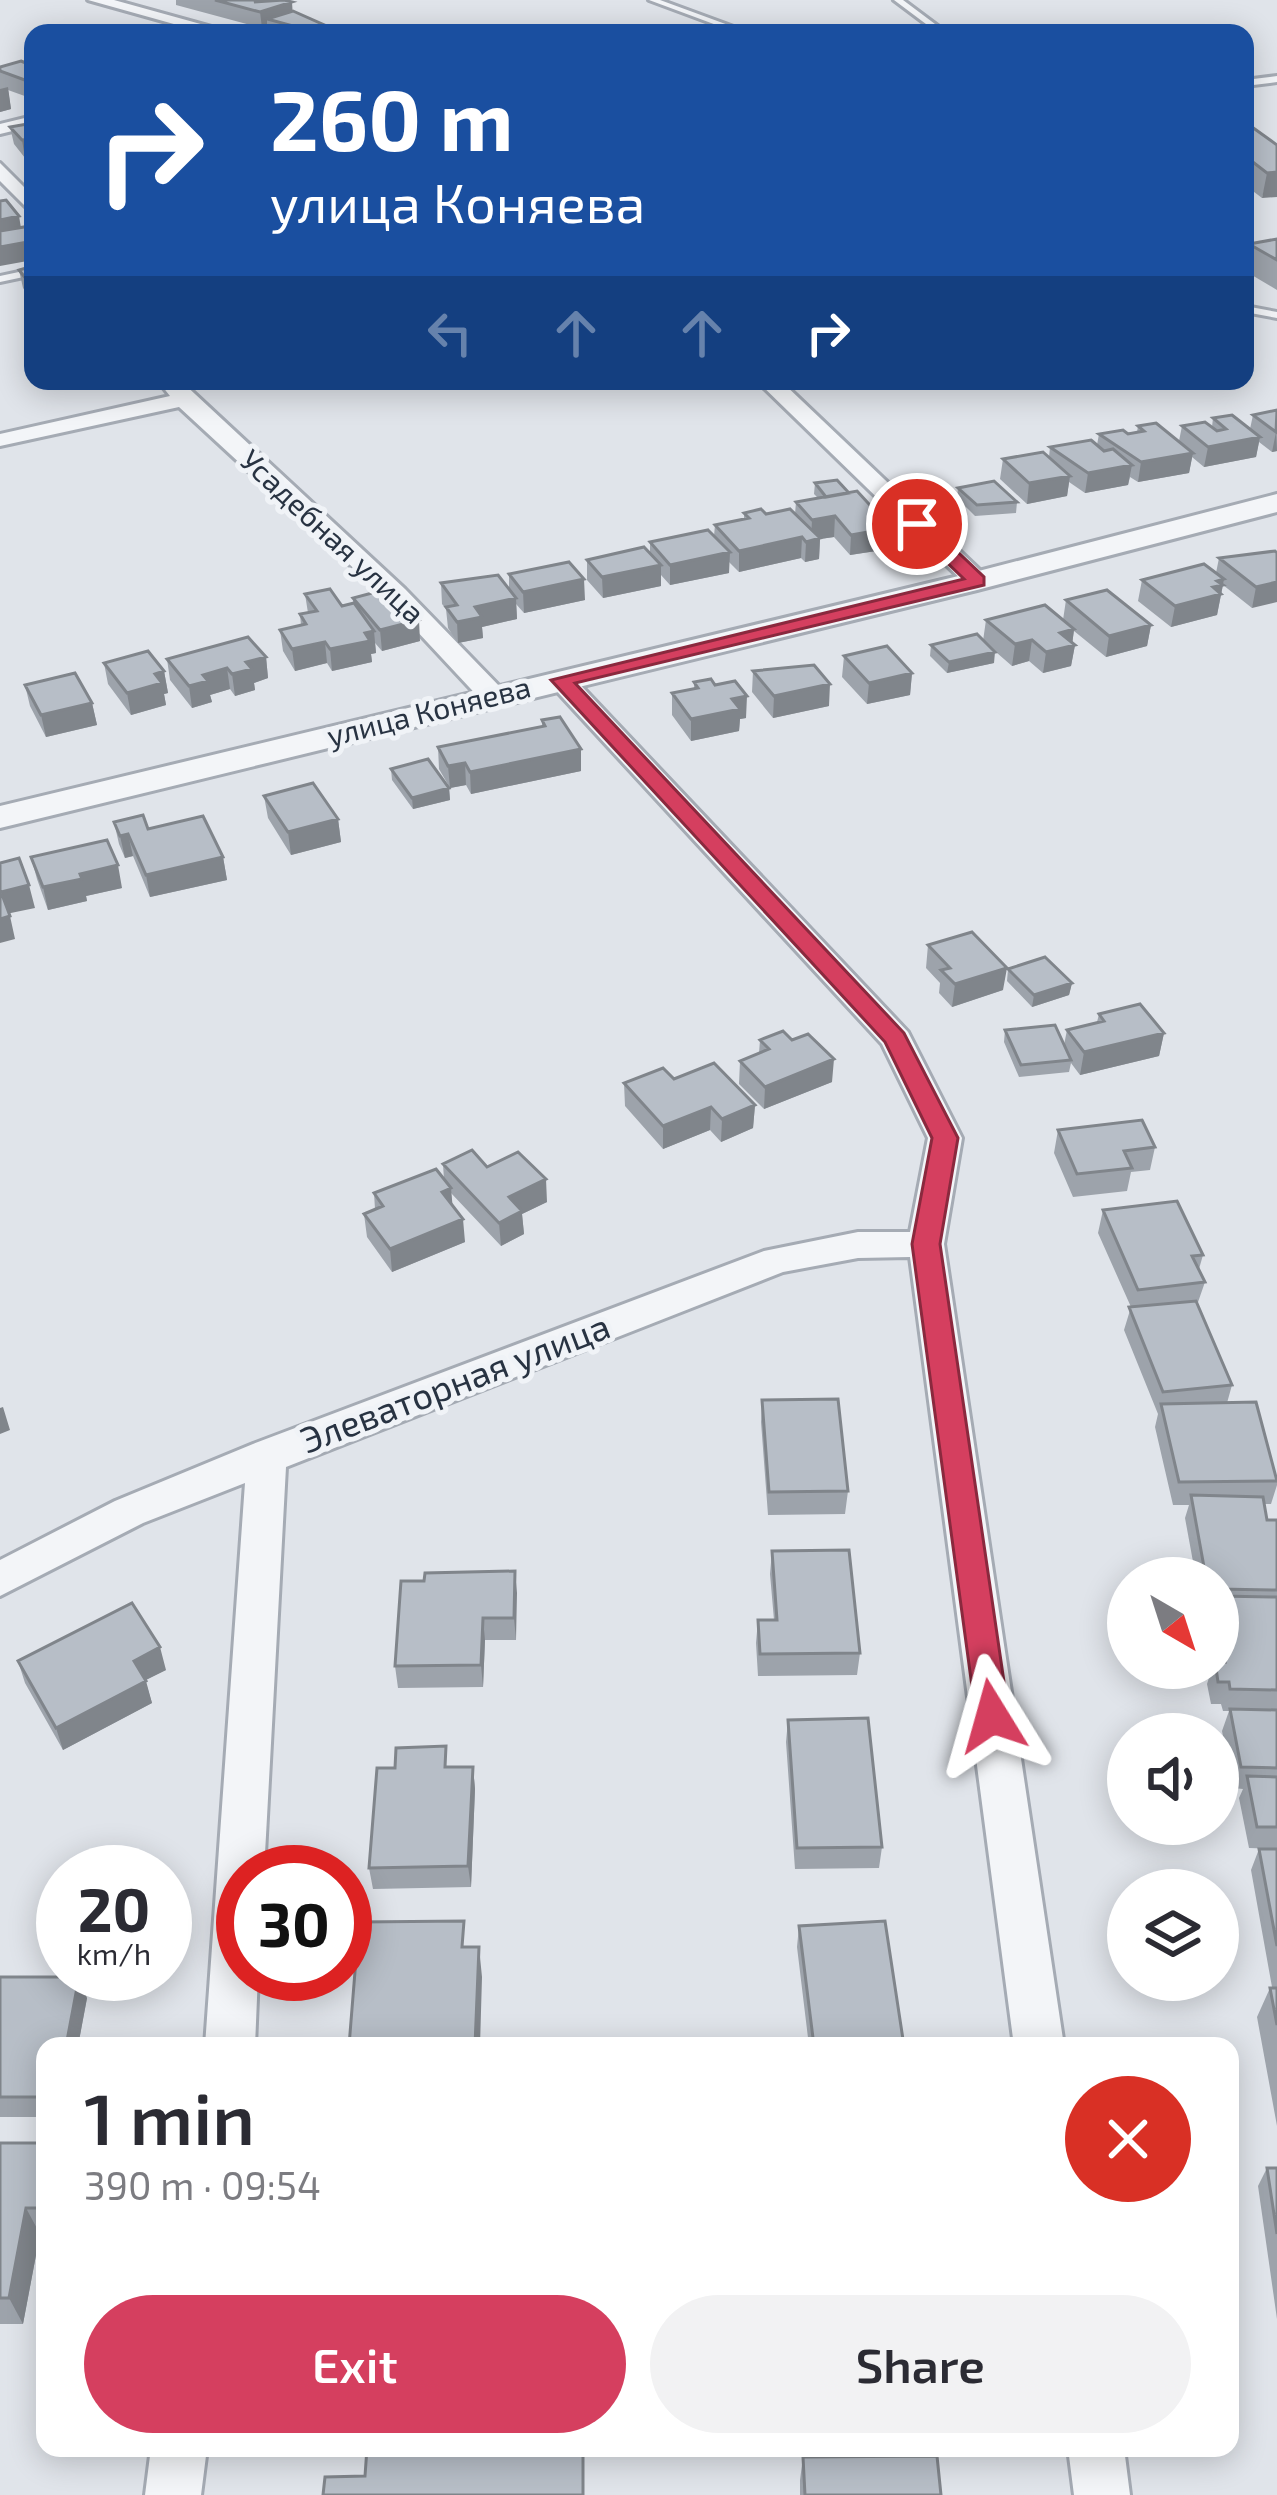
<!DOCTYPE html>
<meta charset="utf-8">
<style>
body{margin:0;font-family:"Exo 2",sans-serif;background:#f2f2f3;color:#2b2b33;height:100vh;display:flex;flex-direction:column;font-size:45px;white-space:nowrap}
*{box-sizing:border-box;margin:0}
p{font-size:39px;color:#7c7c81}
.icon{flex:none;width:66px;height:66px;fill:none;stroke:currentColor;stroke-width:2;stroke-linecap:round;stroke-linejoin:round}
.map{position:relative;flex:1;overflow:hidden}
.sheet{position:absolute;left:36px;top:2037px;width:1203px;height:420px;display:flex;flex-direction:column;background:#fff;border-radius:24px;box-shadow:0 6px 30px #0003}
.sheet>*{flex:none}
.banner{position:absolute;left:24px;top:24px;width:1230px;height:366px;border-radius:24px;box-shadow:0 6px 30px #0003;background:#1a4fa0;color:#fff;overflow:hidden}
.needle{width:78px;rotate:141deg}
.tools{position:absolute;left:1107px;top:1557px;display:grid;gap:24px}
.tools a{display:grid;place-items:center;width:132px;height:132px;border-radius:50%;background:#fff;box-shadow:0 6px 30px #0003;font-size:60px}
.speed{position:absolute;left:36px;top:1845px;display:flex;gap:24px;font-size:60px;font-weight:700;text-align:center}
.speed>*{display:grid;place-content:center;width:156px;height:156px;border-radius:50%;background:#fff;box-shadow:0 6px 30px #0003;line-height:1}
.speed small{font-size:30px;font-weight:400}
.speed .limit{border:18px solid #d22;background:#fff;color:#111}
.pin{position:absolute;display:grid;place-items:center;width:102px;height:102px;color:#fff;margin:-51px;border:6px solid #fff;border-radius:50%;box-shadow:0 3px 12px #0007}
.me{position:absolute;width:132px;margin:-66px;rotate:352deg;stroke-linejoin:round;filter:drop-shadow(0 0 9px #0008)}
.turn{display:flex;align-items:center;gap:42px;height:252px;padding:0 48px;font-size:54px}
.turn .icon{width:156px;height:156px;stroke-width:2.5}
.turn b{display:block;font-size:84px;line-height:102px}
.lanes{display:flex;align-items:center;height:114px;padding:0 48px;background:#0003;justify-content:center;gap:60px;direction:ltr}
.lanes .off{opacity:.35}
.round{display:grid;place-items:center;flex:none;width:126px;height:126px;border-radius:63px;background:#f2f2f3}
.overview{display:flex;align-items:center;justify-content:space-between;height:204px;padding:0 48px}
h1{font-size:72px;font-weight:600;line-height:90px}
.button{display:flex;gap:24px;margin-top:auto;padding:24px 48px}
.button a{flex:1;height:138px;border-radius:72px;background:#d53f5f;color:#fff;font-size:48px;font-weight:600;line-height:138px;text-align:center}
.button a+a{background:#f2f2f3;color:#2b2b33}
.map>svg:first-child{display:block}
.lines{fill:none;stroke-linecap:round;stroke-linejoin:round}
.service-casing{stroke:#a5abb4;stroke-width:6}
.minor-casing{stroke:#a5abb4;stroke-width:6}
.tertiary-casing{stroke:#a5abb4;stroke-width:6}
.service{fill:#f3f5f8;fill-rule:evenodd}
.minor{fill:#f3f5f8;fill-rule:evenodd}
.tertiary{fill:#f3f5f8;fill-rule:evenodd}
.wall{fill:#9da3ab}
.shaded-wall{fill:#80858b}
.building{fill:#b7bec7;stroke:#80858b;stroke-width:3}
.route{fill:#d53f5f;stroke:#8a293e;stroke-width:3}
.labels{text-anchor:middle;stroke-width:10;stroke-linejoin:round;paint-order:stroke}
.far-street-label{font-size:30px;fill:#283342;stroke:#f0f3f7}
.street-label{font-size:36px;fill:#283342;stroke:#f0f3f7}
</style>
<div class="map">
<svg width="1277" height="2495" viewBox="0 0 1277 2495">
<rect width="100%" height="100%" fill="#e0e4ea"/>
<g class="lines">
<defs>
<path id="service" d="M649,0H660L750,33H738Z
M894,0H903L947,33H938Z
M1277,76V82L1245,86V80Z
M33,269V275L0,282V276Z
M1245,306L1277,312V318L1245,312Z"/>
<path id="minor" d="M88,0H114L233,33H206Z
M33,116V126L0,134V124Z
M0,163L33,196V214L0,181Z
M158,381H181L405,589L503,690L506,696L503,702H483L387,599L179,407L0,446V434L170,396Z
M757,381H781L986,576L990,581L986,586H968Z
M561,672L570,674L908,1032L962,1138L944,1244L1064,2046H1014L910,1257L858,1258L783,1272L286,1467L264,1872H243V1974H258L255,2046H205L245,1483L143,1523L0,1596V1560L115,1501L253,1444L764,1251L858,1232H910L928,1138L882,1044L552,686L548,680Z
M151,2448H207L201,2495H145Z
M1068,2448H1124L1130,2495H1074Z"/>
<path id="tertiary" d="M1277,494V512L977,590L0,828V806L971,573Z"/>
</defs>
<use href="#service" class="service-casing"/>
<use href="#minor" class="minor-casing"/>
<use href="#tertiary" class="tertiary-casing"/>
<use href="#service" class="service"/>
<use href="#minor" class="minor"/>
<use href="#tertiary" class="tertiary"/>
</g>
<path class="wall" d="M176,0H284L292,2V11L322,24V28L339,33H291L267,26L262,28L176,5Z
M33,66V99L8,90L11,109L0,112V67Z
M1245,122L1277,145L1262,198L1245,185Z
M33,123L25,158L14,144L10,127Z
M1277,239V290L1245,271L1249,244Z
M33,266V302L23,288L19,270Z
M1277,410V451L1272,452L1259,442L1256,457L1204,467L1192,457L1189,473L1138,482L1130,477L1128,485L1085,493L1069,482L1067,496L1027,504L1000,479L1003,459L1049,457L1050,447L1097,445L1099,434L1137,432L1138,426L1179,441L1182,426L1212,427L1213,418L1250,429L1253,415Z
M815,483L849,493L891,528L889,549L850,555L834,537L820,539L819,559L805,562L801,558L739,572L729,562V573L670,585L661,575V586L603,598L587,580V560L650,553V542L714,536L715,525L744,519V513L795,514L796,502L818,498L814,494Z
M958,488L1017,502L1016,513L975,516L957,498Z
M1275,551L1252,608L1223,585L1217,615L1171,627L1138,601L1142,580L1216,573L1219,558Z
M509,574L585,600L524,613L516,604L517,619L482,627L483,638L458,643L448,628L446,609L442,604L441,583L509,590Z
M305,594L342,606L353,603V598L420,641L382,651L375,643L376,653L371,654L372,662L332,671L327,663L295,671L283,651L280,630L301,625L300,614L308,613Z
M1066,600L1151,625L1147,646L1106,657L1074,631L1072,643L1075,645L1071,666L1043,673L1029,661L1012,666L989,646L994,663L947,673L930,656L931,645L983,641L986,620H1063Z
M844,656L912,673L910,695L867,704L842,677Z
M266,657L268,678L254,683L255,690L235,696L230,689L210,695L212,702L192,708L170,680L167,659Z
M104,663L164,671L168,693L164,694L166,705L131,715L108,684Z
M753,671L829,706L773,718L752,692Z
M694,682L746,718L740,719L739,731L691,741L672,715V693L694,689Z
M25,685L92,703L97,725L46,737L30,706Z
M542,720L581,749V771L471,794L466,785L450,788L439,769L438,747L542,726Z
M391,769L449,788L450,800L413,809L392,780Z
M264,796L338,819L341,842L291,855L268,818Z
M114,822L148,829L223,857L227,880L150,897L133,856L125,858L119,844Z
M31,857L122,888L86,896L87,901L48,910L37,879Z
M928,945L1003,990L952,1007L939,993L940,983L926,968Z
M1008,969L1072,983L1069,995L1032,1007L1007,981Z
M1099,1014L1164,1033L1159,1056L1080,1075L1071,1063L1069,1072L1019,1077L1004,1042L1005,1030L1064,1045L1067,1030L1097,1022Z
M760,1040L832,1082L764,1109L739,1084L740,1061L759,1053Z
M674,1079L755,1105L753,1128L721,1142L710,1130L663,1149L625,1106L624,1083Z
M1058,1130L1155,1147L1150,1170L1131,1172L1127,1191L1073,1197L1054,1153Z
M443,1164L487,1167L547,1202L522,1214L524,1234L501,1246L451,1193L452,1205L465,1242L392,1272L367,1237L364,1214L375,1209L374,1193L444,1180Z
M1103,1210L1203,1255L1199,1269L1205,1282L1197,1305L1232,1385L1227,1403L1277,1477V1485L1271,1504H1264L1267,1520H1277V1849L1249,1848L1239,1798L1243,1789L1233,1788L1222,1731L1229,1711H1223L1221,1704H1211L1207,1684L1212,1668H1218V1578H1196L1185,1518L1189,1505H1173L1155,1427L1158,1414L1124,1330L1131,1307L1098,1233Z
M762,1400L848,1491L845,1514L768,1515L761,1422Z
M772,1551L860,1653L857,1675L758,1676L756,1643L758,1620H774L770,1574Z
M515,1571L516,1640H485L483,1687L398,1688L395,1666L424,1581Z
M18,1661L166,1670L145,1680L152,1703L63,1750L25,1683Z
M788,1720L882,1847L879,1868L795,1869L786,1742Z
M448,1767H473L475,1789L471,1887L373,1889L369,1868Z
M1259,1849H1277V1987H1272L1251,1870Z
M799,1926L904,2046H809L797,1947Z
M0,1977L87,1998L78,2046H45V2117H0Z
M1270,1988H1277V2126L1257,2017Z
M0,2143H45V2234H40L23,2324H0Z
M1267,2168H1277V2319L1258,2186Z
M803,2457L941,2495H800V2480Z"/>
<path class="shaded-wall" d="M292,2L293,18L267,19V26L262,28L260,12Z
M8,87L11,109L0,112V89Z
M33,139V156L25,158L22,140Z
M1277,172V197L1262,198L1267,173Z
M19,216L22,234L0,238V220Z
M33,241V260L0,266V247Z
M88,381H130L89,389Z
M1276,432L1277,451L1272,452Z
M1260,437L1256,457L1204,467L1208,447Z
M1193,453L1189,473L1138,482L1141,462Z
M1132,465L1128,485L1085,493L1088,473Z
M1070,476L1067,496L1027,504L1029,483Z
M835,516L834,537L820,539L819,559L805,562L806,542L811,541L812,520Z
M891,528L889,549L850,555L851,535Z
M802,537L801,558L739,572V551Z
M730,552L729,573L670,585V565Z
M661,565V586L603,598L602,577Z
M584,579L585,600L524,613L523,592Z
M1224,579L1217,615L1171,627L1175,606L1217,581Z
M1277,582V602L1252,608L1256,587Z
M516,598L517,619L482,627L483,638L458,643L457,622L475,607Z
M419,620L420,641L382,651L380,630Z
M1151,625L1147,646L1106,657L1109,636Z
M1074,629L1072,646L1075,645L1071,666L1043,673L1046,652L1060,633Z
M374,631L376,653L371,654L372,662L332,671L330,649L365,633Z
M1032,640L1029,661L1012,666L1015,644Z
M325,642L327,663L295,671L292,649Z
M995,652L994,663L947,673L949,662Z
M266,657L268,678L254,683L255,690L235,696L232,674L246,662Z
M227,668L230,689L210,695L212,702L192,708L189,686L203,675Z
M164,671L168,693L164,694L166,705L131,715L127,693L155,674Z
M912,673L910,695L867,704L869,683Z
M830,684L829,706L773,718L774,696Z
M747,696L746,718L740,719L739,731L691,741V719L732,699Z
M92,703L97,725L46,737L41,715Z
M581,749V771L471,794L470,772Z
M465,763L466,785L450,788L448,766Z
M449,788L450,800L413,809L412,798Z
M338,819L341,842L291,855L288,832Z
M128,834L133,856L125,858L120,836Z
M223,857L227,880L150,897L146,875Z
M118,865L122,888L86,896L87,901L48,910L43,887L80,874Z
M29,885L35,908L6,914L1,892Z
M10,916L15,939L0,943V919Z
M1007,968L1003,990L952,1007L955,984Z
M1072,983L1069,995L1032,1007L1034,995Z
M1164,1033L1159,1056L1080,1075L1084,1052Z
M834,1059L832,1082L764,1109L765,1087Z
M755,1105L753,1128L721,1142L722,1119Z
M711,1107L710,1130L663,1149V1126Z
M546,1179L547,1202L522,1214L524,1234L501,1246L499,1223L509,1197Z
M451,1188L453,1211L442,1192Z
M463,1219L465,1242L392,1272L390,1249Z
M3,1407L10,1430L0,1434V1408Z
M515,1571L517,1593L516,1640L514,1618Z
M483,1618L485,1640L483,1687L481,1665Z
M160,1647L166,1670L140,1683L134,1661Z
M146,1681L152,1703L63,1750L56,1728Z
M473,1767L475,1789L471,1887L468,1866Z
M479,1947L482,1977L480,2046H475Z
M79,1977L87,1998L78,2046H66Z
M26,2208L40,2234L23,2324L9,2298Z"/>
<path class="building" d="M215,0H260L254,2L284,0L292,2L260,12Z
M293,11L322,24L304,29L267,19Z
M326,27L339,31L333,33H304Z
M214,29L228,33H200Z
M21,61L33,66V83L0,71V67Z
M1245,122L1277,145V172L1267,173L1245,156Z
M33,123V139L22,140L10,127Z
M6,200L19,216L0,220V201Z
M30,226L33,230V241L0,247V231Z
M1277,239V260L1249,244Z
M33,266V285H31L19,270Z
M1277,410L1276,432L1253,415Z
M1232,415L1260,437L1208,447L1182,426L1205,422L1217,431L1226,429L1213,418Z
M1156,423L1193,453L1141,462L1099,434L1123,430L1128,434L1144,431L1138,426Z
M1091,440L1104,451L1113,449L1132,465L1088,473L1050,447Z
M1043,452L1070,476L1029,483L1003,459Z
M837,480L849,493L826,497L815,483Z
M994,481L1017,502L977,505L958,488Z
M857,491L891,528L851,535L835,516L812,520L796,502Z
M761,509L766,514L790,509L820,538L806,542L802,537L739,551L715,525L749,518L744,513Z
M708,530L730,552L670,565L650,542Z
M644,547L661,565L602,577L587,560Z
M1275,551L1277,553V582L1256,587L1219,558Z
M569,562L584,579L523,592L509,574Z
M1204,564L1224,579L1217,581L1223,585L1213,587L1221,594L1175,606L1142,580Z
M498,575L516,598L475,607L482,617L457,622L446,607L457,605L441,583Z
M391,588L419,620L380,630L353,598Z
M330,589L342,606L354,603L374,631L365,633L370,641L330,649L325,642L292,649L280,630L306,624L300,614L317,611L305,594Z
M1107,590L1151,625L1109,636L1066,600Z
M1045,605L1074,629L1060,633L1075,645L1046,652L1032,640L1015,644L986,620Z
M977,634L995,652L949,662L931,645Z
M248,637L266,657L246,662L252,669L232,674L227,668L203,675L208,681L189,686L167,659Z
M887,646L912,673L869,683L844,656Z
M148,651L164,671L155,674L162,683L127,693L104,663Z
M814,665L830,684L774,696L753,671Z
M75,673L92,703L41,715L25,685Z
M711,679L715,685L735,681L747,696L732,699L740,709L691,719L672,693L698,688L694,682Z
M560,717L581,749L470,772L465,763L448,766L438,747L545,726L542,720Z
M428,759L449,788L412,798L391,769Z
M313,783L338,819L288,832L264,796Z
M143,815L148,829L203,816L223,857L146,875L128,834L120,836L114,822Z
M107,840L118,865L80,874L82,879L43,887L31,857Z
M19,858L29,885L1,892L10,916L0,919V863Z
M972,932L1007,968L955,984L941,970L950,968L928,945Z
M1045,957L1072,983L1034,995L1008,969Z
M1140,1004L1164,1033L1084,1052L1067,1030L1104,1021L1099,1014Z
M1055,1025L1071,1060L1021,1065L1005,1030Z
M783,1031L792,1040L808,1034L834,1059L765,1087L740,1061L769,1049L760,1040Z
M714,1063L755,1105L722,1119L711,1107L663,1126L624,1083L663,1068L674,1079Z
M1142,1120L1155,1147L1124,1151L1132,1168L1077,1174L1058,1130Z
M472,1150L487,1167L518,1152L546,1179L509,1197L522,1211L499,1223L443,1164Z
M436,1169L451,1188L442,1192L463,1219L390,1249L364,1214L383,1206L374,1193Z
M1177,1201L1203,1255L1192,1256L1205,1282L1138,1290L1103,1210Z
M1196,1301L1232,1385L1163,1392L1129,1307Z
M838,1399L848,1491L769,1492L762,1400Z
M1256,1402L1277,1481L1179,1482L1161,1404Z
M1191,1495L1263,1497L1267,1520H1277V1590L1218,1589V1578H1206Z
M849,1550L860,1653L760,1654L758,1620H777L772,1551Z
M515,1571L514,1618H483L481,1665L395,1666L401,1581H424L425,1573Z
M1218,1596L1277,1597V1690L1230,1689L1229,1682H1218L1216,1668H1218V1661L1225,1662L1218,1624Z
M132,1603L160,1647L134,1661L146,1681L56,1728L18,1661Z
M1230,1709L1277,1710V1768L1241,1767Z
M868,1718L882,1847L797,1848L788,1720Z
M446,1746L445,1767H473L468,1866L369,1868L377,1768H395L396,1748Z
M1247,1776L1277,1777V1827H1257Z
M1259,1849H1277V1946Z
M464,1921L462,1947H479L475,2046H349L359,1922Z
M885,1921L904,2046H814L799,1926Z
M0,1977H79L66,2046H45V2097H0Z
M1270,1988H1277V2025Z
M0,2143H45V2208H26L9,2298H0Z
M1267,2168H1277V2234Z
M367,2448H583V2495H323L325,2477L365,2476Z
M937,2456L941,2495H805L803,2457Z"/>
<path class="route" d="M911,520H924L984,577V585L575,683L904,1033L958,1138L940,1244L1009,1716L1004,1726L992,1730L981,1726L976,1716L912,1244L932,1138L885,1042L551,680L964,579L911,528Z"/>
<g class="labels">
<g class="far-street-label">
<text transform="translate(332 537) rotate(43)" y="10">Усадебная улица</text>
<text transform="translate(429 712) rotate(-14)" y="10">улица Коняева</text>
</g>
<g class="street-label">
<text transform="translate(455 1383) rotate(-21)" y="13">Элеваторная улица</text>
</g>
</g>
</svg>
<div class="tools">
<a><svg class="needle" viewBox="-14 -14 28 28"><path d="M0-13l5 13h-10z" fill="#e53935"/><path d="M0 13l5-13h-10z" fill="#7c7c81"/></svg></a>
<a><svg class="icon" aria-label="sound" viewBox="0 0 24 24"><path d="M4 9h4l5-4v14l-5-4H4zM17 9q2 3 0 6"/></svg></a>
<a><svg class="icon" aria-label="layers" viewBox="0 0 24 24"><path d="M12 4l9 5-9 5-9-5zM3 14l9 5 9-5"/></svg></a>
</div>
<div class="speed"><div>20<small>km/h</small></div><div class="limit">30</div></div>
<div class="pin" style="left:917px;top:524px;background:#d93025"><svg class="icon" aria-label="arrive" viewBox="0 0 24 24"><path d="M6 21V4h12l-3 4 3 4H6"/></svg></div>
<svg class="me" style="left:992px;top:1716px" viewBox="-20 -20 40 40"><path d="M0-17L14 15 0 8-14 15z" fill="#d53f5f" stroke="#fff" stroke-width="4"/></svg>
<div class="banner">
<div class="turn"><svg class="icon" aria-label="right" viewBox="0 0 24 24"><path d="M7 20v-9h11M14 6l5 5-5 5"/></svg><div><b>260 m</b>улица Коняева</div></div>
<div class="lanes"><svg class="icon off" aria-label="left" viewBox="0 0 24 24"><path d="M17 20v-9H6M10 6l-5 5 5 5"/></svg><svg class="icon off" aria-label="ahead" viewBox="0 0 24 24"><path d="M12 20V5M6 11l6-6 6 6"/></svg><svg class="icon off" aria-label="ahead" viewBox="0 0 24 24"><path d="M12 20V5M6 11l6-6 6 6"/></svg><svg class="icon" aria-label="right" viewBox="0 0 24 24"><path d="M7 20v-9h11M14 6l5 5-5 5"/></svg></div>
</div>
<section class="sheet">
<div class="overview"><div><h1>1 min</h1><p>390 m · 09:54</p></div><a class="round" style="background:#d93025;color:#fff"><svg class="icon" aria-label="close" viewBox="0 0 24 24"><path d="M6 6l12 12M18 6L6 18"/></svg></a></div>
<div class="button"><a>Exit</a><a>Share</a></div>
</section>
</div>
